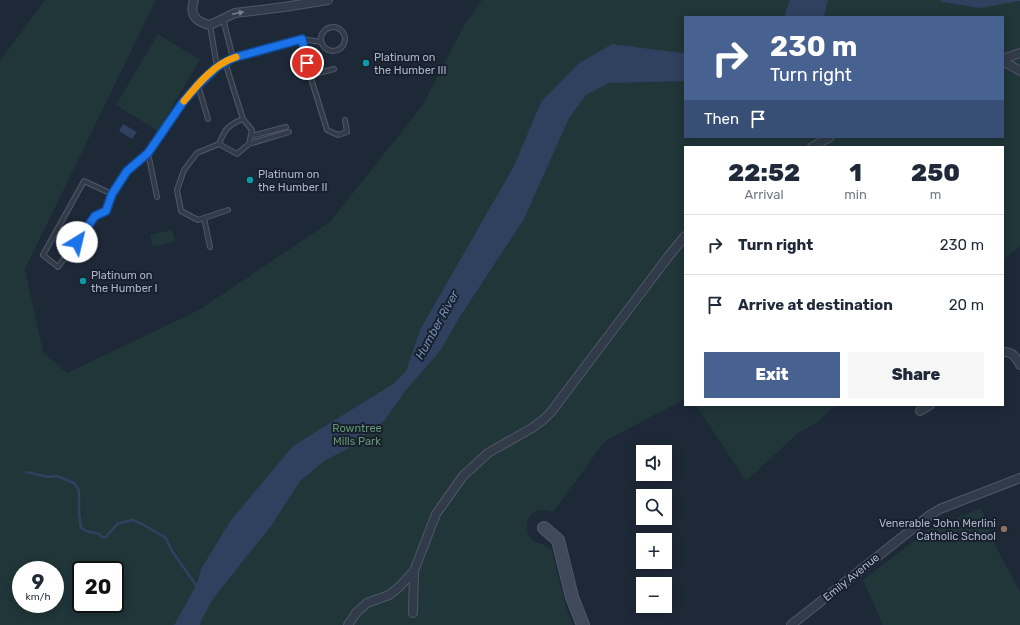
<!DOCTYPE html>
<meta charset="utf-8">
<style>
body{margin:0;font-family:Rubik,sans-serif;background:#f6f6f7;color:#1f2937;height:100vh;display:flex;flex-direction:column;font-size:15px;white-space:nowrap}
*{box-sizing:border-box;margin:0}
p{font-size:13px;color:#747a83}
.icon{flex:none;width:22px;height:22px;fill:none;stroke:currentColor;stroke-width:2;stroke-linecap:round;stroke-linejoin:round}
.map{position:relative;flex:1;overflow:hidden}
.details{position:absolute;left:684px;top:146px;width:320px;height:260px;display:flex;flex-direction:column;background:#fff;border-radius:0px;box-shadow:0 2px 10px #0003}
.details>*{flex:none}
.top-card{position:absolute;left:684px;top:16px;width:320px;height:122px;border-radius:0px;box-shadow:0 2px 10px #0003;background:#476291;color:#fff;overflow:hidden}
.tools{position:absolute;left:636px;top:445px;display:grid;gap:8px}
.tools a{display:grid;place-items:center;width:36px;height:36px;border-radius:0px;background:#fff;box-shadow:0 2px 10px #0003;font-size:20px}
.speed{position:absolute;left:12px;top:561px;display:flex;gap:8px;font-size:20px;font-weight:700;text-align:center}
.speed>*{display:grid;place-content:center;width:52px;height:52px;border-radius:50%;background:#fff;box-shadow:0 2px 10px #0003;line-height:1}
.speed small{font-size:10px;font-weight:400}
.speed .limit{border:2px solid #111;border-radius:6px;background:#fff;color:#111}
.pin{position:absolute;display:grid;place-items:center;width:34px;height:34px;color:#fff;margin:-17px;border:2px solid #fff;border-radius:50%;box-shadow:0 1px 4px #0007}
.me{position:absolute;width:44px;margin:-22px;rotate:36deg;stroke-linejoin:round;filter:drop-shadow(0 0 3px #0008)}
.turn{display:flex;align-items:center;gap:14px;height:84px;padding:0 20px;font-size:18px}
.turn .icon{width:52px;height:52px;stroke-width:2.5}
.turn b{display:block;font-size:28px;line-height:34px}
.then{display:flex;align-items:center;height:38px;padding:0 20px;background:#0003;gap:8px;font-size:15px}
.eta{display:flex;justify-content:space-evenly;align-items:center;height:68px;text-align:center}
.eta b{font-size:24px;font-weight:800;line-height:28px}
.primary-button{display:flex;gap:8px;margin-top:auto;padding:8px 20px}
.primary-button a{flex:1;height:46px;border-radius:0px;background:#476291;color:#fff;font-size:16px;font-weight:800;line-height:46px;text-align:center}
.primary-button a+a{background:#f6f6f7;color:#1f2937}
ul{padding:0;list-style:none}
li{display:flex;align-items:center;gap:12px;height:60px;padding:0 20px;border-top:1px solid #e0e1e3}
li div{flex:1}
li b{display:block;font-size:15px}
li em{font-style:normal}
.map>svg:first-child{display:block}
.green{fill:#203639;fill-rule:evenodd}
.water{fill:#2f415f}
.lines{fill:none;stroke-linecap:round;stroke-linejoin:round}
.stream{stroke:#2f415f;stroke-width:2.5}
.lane-casing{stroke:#505867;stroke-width:6}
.street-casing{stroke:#505867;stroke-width:10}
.secondary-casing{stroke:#505867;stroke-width:14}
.lane{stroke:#323b49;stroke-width:4}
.street{stroke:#323b49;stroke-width:8}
.secondary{stroke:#40495c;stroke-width:12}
.oneway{fill:#757e8e}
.route-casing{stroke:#114b97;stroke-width:10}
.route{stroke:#1a73e8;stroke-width:7}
.slow{stroke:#f59e0b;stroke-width:7}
.culture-dot{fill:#0f9aa8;stroke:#18202d;stroke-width:1.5}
.education-dot{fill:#8d6e63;stroke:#18202d;stroke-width:1.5}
.labels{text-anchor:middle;stroke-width:4;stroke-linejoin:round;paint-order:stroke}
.poi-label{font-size:11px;fill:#acb5c6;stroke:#18202d;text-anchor:start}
.park-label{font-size:11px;fill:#629770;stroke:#18202d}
.street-label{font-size:11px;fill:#acb5c6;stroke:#18202d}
.water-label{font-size:12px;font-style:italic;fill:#728ab1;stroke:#18202d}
</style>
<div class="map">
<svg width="1020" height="625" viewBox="0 0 1020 625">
<rect width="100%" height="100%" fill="#1e2938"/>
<path class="green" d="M45,0H156L25,269L43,352L67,373L199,310L330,222L422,106L466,22L482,0H1020V246L1003,260V147H685V399L605,441L553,512C546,510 539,508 532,514C528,518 526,523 527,528C529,546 543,541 552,550L565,604L573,625H0V61ZM685,17H1003V137H685ZM21,570H55V604H21ZM81,570H115V604H81Z
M158,34L200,60L158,131L116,105Z
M172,230L175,241L153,247L150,235Z
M696,405H836L817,422L797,434L746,481Z
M981,508L997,549L1020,592V625H883L863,580L928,530Z"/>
<path class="water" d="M790,0H828L824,17H784Z
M940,0H1020V1L980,8L942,2Z
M612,44L682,53L685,52V81L609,83L586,95L569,118L524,219L461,315L440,351L406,390L384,421L347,449L324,461L300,481L271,526L212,600L201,621L200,625H174L196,586L201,569L231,520L293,446L393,384L406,371L420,330L514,166L541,102L578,64Z
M123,124L137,132L132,139L119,131Z"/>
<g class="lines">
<path class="stream" d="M26,472L48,477L57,476L74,483L79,490V513L81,528L86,531L99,534L102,537H106L117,524L132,520L142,524L166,538L172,551L198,588"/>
<defs>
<path id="lane" d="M223,19L233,58
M210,25L217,67
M321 39a12 12 0 1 1 24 0a12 12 0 1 1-24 0Z
M302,39L310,75L327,130L338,135L347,132L345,120
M225,62L243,119L252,130L249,144L237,154L219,144L197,153L184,170L177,190L181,211L198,220L228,210
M310,75L334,69
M198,85L208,119
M251,136L286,127
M219,144C225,129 228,125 243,119
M249,144L289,132
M148,153L157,197
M112,194L106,211L95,216L58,267L43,255L84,181L112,194L127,171L148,153L183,102L198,85L217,67L233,58L302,39L321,42
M204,218L210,247"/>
<path id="street" d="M194,0C189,15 196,22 210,25L235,13L284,7L328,0
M1003,59L1020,53
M1003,61L1020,71
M812,147L830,137
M1003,352C1012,351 1016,357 1020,365
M920,411L930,405
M413,613L414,571
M348,625L356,613L367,603L389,595L398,588L414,571L436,514L463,476L488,453L532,428L543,420L551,412L668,257L685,236
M791,625L930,515L940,509L1020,478"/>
<path id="secondary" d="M544,528L558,540L572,597L583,625"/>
</defs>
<use href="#lane" class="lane-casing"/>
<use href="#street" class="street-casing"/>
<use href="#secondary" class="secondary-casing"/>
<use href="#lane" class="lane"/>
<use href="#street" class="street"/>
<use href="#secondary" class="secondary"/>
</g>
<defs><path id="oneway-solid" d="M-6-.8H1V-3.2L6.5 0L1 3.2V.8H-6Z"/></defs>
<use class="oneway" href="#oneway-solid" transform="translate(238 13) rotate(-12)"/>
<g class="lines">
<defs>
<path id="route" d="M77,242L95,216L106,211L112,194L127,171L148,153L183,102L198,85L217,67L233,58L302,39L307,63"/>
</defs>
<use href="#route" class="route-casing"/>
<use href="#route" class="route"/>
<path class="slow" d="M184,101C198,84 214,64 236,57"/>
</g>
<g class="culture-dot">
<circle cx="366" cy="63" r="4"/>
<circle cx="250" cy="180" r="4"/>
<circle cx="83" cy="281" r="4"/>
</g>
<circle class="education-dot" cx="1004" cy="529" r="4"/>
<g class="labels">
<g class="poi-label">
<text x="374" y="61">Platinum on<tspan x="374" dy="13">the Humber III</tspan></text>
<text x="258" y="178">Platinum on<tspan x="258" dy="13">the Humber II</tspan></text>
<text x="91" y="279">Platinum on<tspan x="91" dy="13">the Humber I</tspan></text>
<text x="996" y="527" text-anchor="end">Venerable John Merlini<tspan x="996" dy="13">Catholic School</tspan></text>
</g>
<g class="park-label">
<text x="357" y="432">Rowntree<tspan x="357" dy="13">Mills Park</tspan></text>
</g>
<g class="street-label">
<text transform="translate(851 577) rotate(-39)" y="4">Emily Avenue</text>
</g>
<g class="water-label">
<text transform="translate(437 325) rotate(-61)" y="4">Humber River</text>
</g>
</g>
</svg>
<div class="tools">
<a><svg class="icon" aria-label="sound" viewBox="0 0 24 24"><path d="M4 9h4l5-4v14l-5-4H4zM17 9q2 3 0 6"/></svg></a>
<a><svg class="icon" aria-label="search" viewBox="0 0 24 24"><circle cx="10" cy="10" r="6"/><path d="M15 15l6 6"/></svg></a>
<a>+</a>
<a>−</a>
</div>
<div class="speed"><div>9<small>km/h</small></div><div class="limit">20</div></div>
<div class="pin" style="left:307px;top:63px;background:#d93025"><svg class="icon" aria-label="arrive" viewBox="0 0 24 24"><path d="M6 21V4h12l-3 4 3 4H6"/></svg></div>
<svg class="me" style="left:77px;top:242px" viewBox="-20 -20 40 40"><circle r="19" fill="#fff"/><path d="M0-13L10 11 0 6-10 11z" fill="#1a73e8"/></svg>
<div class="top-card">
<div class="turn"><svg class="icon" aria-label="right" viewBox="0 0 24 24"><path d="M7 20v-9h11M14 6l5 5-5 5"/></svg><div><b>230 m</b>Turn right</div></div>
<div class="then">Then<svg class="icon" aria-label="arrive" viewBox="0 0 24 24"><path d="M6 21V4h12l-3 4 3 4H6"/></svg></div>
</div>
<section class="details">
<div class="eta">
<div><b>22:52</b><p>Arrival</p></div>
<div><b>1</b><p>min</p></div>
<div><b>250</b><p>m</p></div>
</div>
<ul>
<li><svg class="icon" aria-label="right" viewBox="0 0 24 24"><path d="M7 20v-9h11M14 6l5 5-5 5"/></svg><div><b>Turn right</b></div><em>230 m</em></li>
<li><svg class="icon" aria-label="arrive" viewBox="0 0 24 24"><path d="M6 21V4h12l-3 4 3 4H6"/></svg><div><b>Arrive at destination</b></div><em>20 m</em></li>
</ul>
<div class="primary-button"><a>Exit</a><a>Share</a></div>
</section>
</div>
